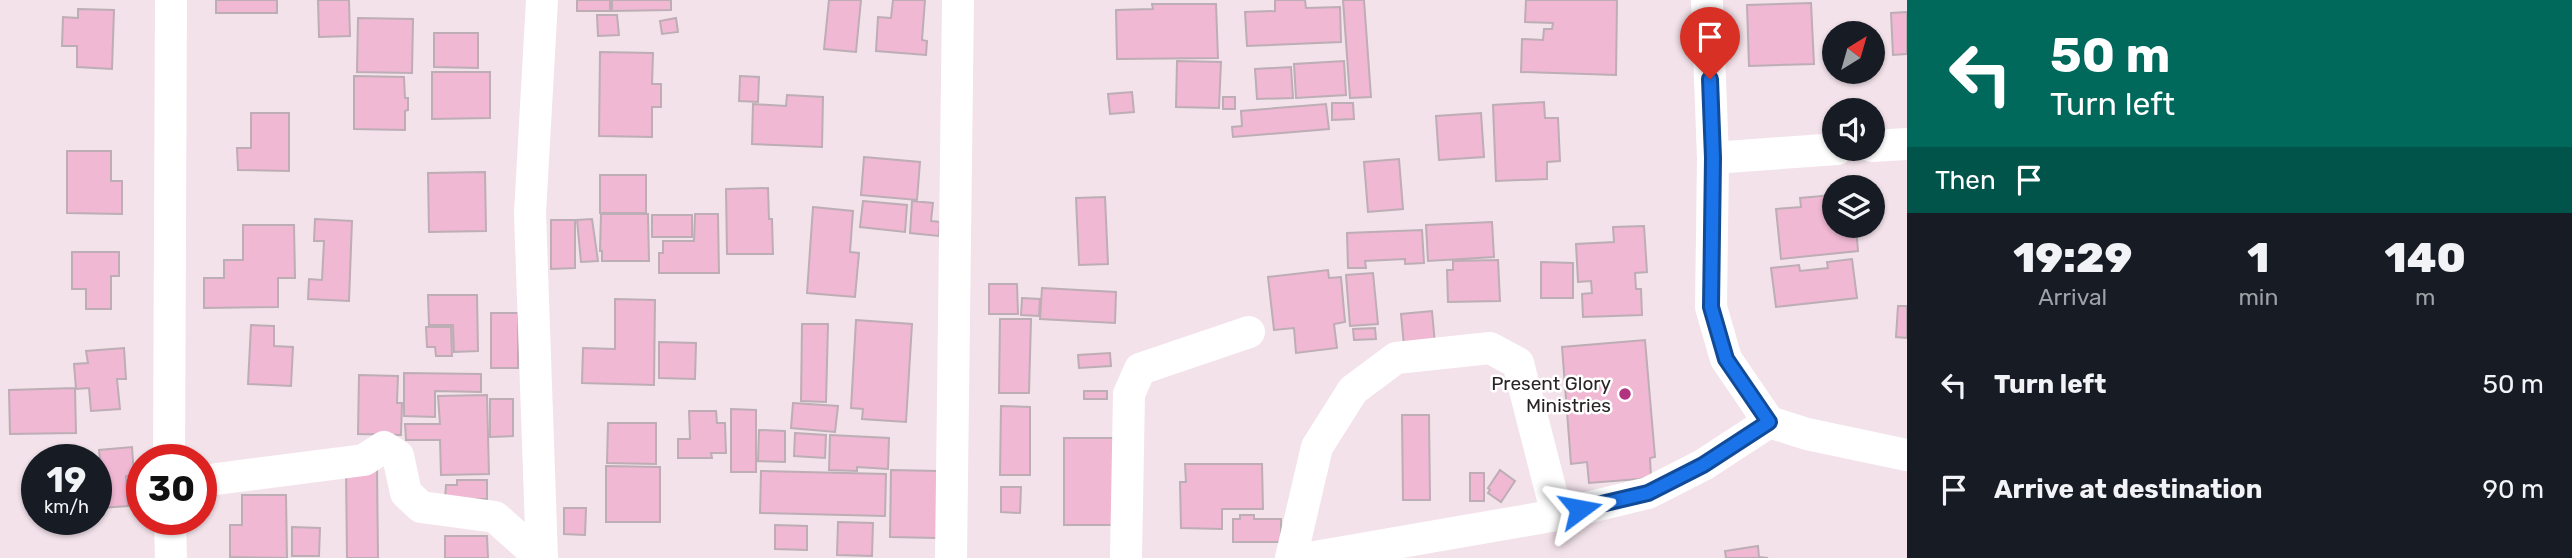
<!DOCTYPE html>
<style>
body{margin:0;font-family:Rubik,sans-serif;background:#242831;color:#f1f3f6;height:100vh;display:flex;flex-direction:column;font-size:26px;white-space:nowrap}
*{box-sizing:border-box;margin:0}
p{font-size:23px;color:#9ea1a6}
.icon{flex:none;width:38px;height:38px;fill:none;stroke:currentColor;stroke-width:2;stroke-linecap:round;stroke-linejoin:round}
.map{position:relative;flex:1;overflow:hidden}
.sheet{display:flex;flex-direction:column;background:#171b24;width:665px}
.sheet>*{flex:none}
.banner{background:#00695c;color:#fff;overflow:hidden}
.needle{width:46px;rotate:37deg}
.controls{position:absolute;left:1822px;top:21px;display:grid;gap:14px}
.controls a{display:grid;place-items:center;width:63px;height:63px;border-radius:50%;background:#171b24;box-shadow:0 2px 5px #0004;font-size:35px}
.speed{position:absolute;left:21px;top:444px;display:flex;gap:14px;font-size:35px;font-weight:700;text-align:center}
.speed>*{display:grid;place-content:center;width:91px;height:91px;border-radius:50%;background:#171b24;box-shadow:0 2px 5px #0004;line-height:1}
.speed small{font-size:18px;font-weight:400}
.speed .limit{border:10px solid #d22;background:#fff;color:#111}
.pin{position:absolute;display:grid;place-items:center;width:60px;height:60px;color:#fff;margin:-72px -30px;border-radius:50% 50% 50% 0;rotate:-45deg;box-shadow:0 0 7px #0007}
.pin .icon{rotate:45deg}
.me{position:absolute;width:77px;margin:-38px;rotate:77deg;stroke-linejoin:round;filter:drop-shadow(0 0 5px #0008)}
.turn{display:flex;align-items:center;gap:24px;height:147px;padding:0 28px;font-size:32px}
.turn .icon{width:91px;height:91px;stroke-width:2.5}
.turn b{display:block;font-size:49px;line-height:60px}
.then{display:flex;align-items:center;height:66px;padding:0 28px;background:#0003;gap:14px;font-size:26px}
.eta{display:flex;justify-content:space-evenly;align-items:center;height:119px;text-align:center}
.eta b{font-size:42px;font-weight:800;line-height:49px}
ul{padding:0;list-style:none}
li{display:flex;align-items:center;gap:21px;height:105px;padding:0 28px}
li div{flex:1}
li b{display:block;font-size:26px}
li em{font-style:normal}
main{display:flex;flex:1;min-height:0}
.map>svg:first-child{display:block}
.building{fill:#f0b8d3;stroke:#bdadb5;stroke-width:2}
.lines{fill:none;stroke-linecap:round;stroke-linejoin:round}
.minor{stroke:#fff;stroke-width:32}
.route-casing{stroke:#114b97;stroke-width:18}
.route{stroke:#1a73e8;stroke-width:12}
.poi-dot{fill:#b1327f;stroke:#fff;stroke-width:2.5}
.labels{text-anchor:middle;stroke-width:5;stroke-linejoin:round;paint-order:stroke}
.poi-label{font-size:19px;fill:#2a2427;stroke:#fff;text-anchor:end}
</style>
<main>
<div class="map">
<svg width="1907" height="558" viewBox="0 0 1907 558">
<rect width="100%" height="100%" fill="#f3e2ea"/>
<path class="building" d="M216,0H277V13H216Z
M318,0H349L350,36L319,37Z
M577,0H610V11H577Z
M612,0H671V10L612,11Z
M829,0H861L856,52L824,49Z
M893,0H925L922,40L927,41L926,55L876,51L878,17L891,18Z
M1275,0H1305L1306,8L1340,7L1341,42L1247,46L1245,12L1275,11Z
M1343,0H1364L1371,97L1350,98Z
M1526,0H1617L1616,75L1521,72L1522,39L1543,40L1544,29H1552L1553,23L1525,22Z
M1811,3L1814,64L1749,66L1747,5Z
M1152,4H1216L1218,58L1117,59L1116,10L1153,9Z
M78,9L114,10L112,69L77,67V46H62L63,17L78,18Z
M1907,12V54L1893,55L1891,13Z
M597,15H617L619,35L598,36Z
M358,18L413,19L412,73L357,72Z
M676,18L678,32L662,34L660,21Z
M434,33H478V68L434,67Z
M600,52L653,53L652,84H661V107H652V137L599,136Z
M1177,61L1221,62L1219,108L1176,107Z
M1344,61L1346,95L1296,98L1294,64Z
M1291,67L1293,98L1257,99L1255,69Z
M432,72H490V118L432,119Z
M354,76L404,77L405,98H408V110L405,111V130L354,129Z
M740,76L759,77L758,102L739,101Z
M1132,92L1134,112L1110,114L1108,94Z
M787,95L823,97L822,147L752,144L753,104L786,106Z
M1223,97H1235V109H1223Z
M1544,102L1545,118H1558L1560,161L1547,162V179L1496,181L1493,105Z
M1332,103H1353L1354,119L1332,120Z
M1326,104L1329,129L1233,137L1232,127L1242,126L1241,111Z
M251,113H289V171L238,170L237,148H251Z
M1481,113L1484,157L1439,160L1436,116Z
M67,151H111V181H122V214L67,213Z
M864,157L920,162L917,200L861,195Z
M1399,159L1403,209L1368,212L1364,162Z
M485,172L486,231L429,232L428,173Z
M600,175H646V213H600Z
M768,188L769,219H772L773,254H727L726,189Z
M1833,195L1834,226H1856L1858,251L1781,259L1776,209L1801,207L1800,198Z
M1105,197L1108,264L1079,265L1076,198Z
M863,201L907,205L905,232L860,227Z
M912,201L933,203L931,221L940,222L939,236L910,233Z
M813,207L853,211L850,252L859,253L855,297L807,293Z
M601,214H648L649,261H602V251H600Z
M695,214H718L719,273H659V253H663V241H694Z
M652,215H692V237H652Z
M315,219L352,221L349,301L308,299L309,279L322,280L324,241H314Z
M592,219L598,261L581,262L577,220Z
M551,220H575V268L551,269Z
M1492,222L1494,257L1428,261L1426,225Z
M243,225H294L295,278H278V307L204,308V278H224V260H243Z
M1644,226L1647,272L1635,273L1636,289H1641L1642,315L1583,317L1582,294L1592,293L1591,281L1578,282L1576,244L1614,242L1613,227Z
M1422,230L1424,263L1405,264V259L1365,261L1366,268H1348L1347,233Z
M72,252H119V276H111V309H86V289H72Z
M1852,259L1857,298L1776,307L1771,268L1799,265L1800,271L1828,268L1827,262Z
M1498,260L1500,301L1448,302L1447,270H1453V261Z
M1541,262L1573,263V298H1541Z
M1328,270L1329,278L1341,277L1345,322L1334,324L1337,348L1296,353L1294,328L1274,330L1268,277Z
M1373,273L1378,324L1350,326L1346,275Z
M989,284H1017L1018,314H989Z
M1042,288L1116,292L1115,323L1040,319Z
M428,295H477L478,351L454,352L453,325H429Z
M1022,298L1040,299L1039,316L1021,315Z
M615,299L655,300L654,385L582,383L583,348L615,349Z
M1898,306H1907V338L1896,337Z
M1432,311L1435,344L1404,346L1401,314Z
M491,313H518V368H491Z
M1000,319H1031L1029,393H999Z
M856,320L912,324L906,422L862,419L863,409L851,408Z
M802,324H828L826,402L801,401Z
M251,325L274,326V346L293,347L291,386L248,384Z
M426,327H451L452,356H436L435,347H427Z
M1375,328L1376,339L1354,340L1353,329Z
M1645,340L1655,457L1650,458L1651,478L1589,483L1587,462L1571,464L1562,347Z
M659,342L696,343L695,379L659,378Z
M124,348L126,379H117L120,409L91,411L89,388L76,389L74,364L88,363L86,351Z
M1110,353L1111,366L1079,368L1078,355Z
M404,373L481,374V392L435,391V417L404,416Z
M359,375L398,376L397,403H402L401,435L358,434Z
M75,388L76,433L10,434L9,390Z
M1084,391H1107V399H1084Z
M487,395L489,474L441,475L440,440H406L405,424H440L438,396Z
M490,399H513V436L490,437Z
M793,403L838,406L835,432L791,428Z
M1001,406L1030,407V475H1000Z
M731,409L756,410V472H731Z
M689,411H716L717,423H725L726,453H711L712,458H678V439H690Z
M1402,415H1429L1430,500H1403Z
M608,423H656V464L607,463Z
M759,430L785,431V462L758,461Z
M795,433L826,435L825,458L794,456Z
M830,435L889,438L888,469L857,467V471L829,470Z
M1064,438H1115L1120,525H1064Z
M132,447L134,476H126L128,506L101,508L100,486H96V460L87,459H100L99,450Z
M1185,464H1262L1263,509H1222V529L1181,528L1180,482H1186Z
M606,466L660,467V522H606Z
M346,468H377L378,558H347Z
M891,470L938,471L937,538L890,537Z
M1500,470L1515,481L1501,502L1488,493L1490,490L1488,488Z
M761,471L886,474L885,516L760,513Z
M1470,473H1484V501H1470Z
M457,480H487V499H445L446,485H457Z
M1001,487H1021L1020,513L1001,512Z
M242,495H286L287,558L230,557V525H242Z
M564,508H586L585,535L564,534Z
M1240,515H1254V519H1281V542H1233V519H1240Z
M838,522L873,523L872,556L837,555Z
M775,525L807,526V550L775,549Z
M292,527L320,528L319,556H292Z
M445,536H487L488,558H445Z
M1758,546L1759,557L1768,558H1726L1725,551Z"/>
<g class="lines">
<path class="minor" d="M542,0L530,213L542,558
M1707,0L1713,158L1711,307L1726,359L1769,422L1807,434L1907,455
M1872,146L1907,144
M1713,158L1837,149
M169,460L171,0
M201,481L364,460L384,447L398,456L406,493L421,507L495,517L541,558
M170,520L171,558
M951,558L958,0
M1126,558L1129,394L1140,369L1249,332
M1291,558L1317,447L1353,390L1396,358L1490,348L1518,363L1557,515
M1309,558L1557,515L1648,493L1703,465L1769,422"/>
</g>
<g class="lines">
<defs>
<path id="route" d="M1580,509L1648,493L1703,465L1769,422L1726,359L1711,307L1713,158L1710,79"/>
</defs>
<use href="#route" class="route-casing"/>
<use href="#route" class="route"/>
</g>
<circle class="poi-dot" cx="1625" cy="394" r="7"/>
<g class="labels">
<g class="poi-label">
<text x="1611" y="390">Present Glory<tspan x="1611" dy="22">Ministries</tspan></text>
</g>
</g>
</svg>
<div class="controls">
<a><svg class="needle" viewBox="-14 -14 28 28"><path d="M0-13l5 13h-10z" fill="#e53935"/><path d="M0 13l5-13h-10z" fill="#9ea1a6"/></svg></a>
<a><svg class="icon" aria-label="sound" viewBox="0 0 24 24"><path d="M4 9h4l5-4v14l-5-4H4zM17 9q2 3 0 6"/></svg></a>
<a><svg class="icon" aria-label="layers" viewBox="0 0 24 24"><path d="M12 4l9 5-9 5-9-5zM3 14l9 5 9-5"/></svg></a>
</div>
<div class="speed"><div>19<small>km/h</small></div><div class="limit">30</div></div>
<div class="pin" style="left:1710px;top:79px;background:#d93025"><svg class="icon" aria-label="arrive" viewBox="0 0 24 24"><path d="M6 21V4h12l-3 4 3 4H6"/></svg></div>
<svg class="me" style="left:1580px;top:509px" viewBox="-20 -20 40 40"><path d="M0-17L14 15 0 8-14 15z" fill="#1a73e8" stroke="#fff" stroke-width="4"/></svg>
</div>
<section class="sheet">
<div class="banner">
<div class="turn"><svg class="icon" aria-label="left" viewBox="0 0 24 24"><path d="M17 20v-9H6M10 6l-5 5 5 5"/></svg><div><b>50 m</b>Turn left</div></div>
<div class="then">Then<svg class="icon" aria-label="arrive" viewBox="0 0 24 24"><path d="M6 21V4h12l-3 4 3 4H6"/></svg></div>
</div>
<div class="eta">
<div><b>19:29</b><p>Arrival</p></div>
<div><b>1</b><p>min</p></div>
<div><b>140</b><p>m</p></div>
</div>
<ul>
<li><svg class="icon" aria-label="left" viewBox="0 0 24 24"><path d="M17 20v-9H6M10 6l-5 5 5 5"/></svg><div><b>Turn left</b></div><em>50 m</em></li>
<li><svg class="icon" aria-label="arrive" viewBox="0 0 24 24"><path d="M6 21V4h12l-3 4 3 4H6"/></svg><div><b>Arrive at destination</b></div><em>90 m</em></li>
</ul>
</section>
</main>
